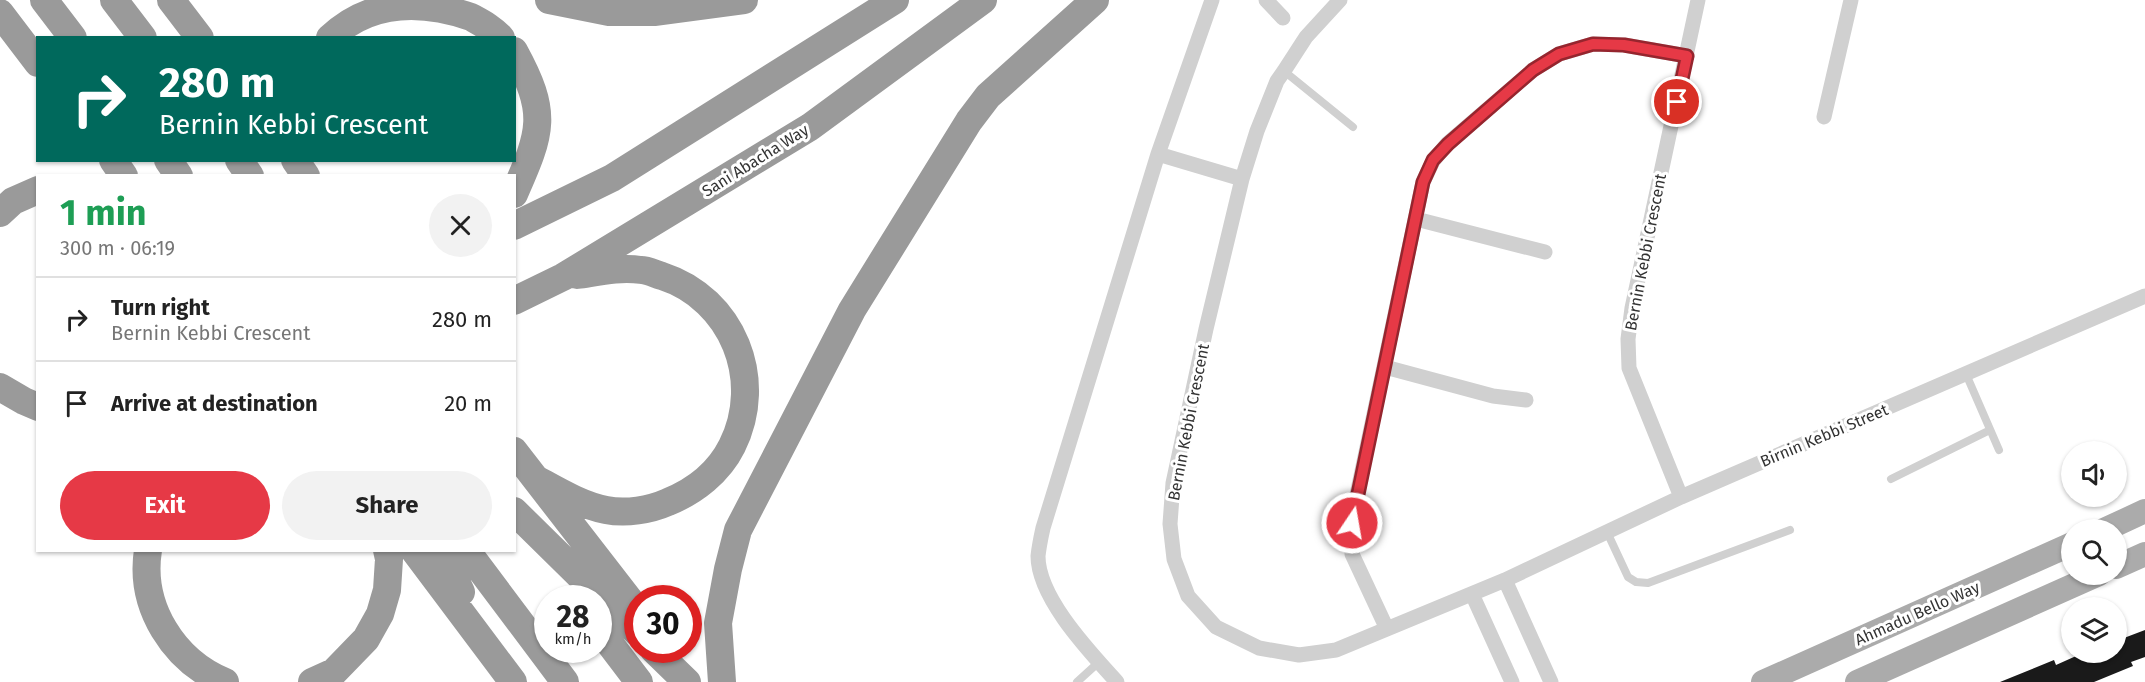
<!DOCTYPE html>
<meta charset="utf-8">
<style>
body{margin:0;font-family:"Fira Sans",sans-serif;background:#f2f2f2;color:#222;height:100vh;display:flex;flex-direction:column;font-size:22px;white-space:nowrap}
*{box-sizing:border-box;margin:0}
p{font-size:20px;color:#767676}
.icon{flex:none;width:33px;height:33px;fill:none;stroke:currentColor;stroke-width:2;stroke-linecap:round;stroke-linejoin:round}
.map{position:relative;flex:1;overflow:hidden}
.side{position:absolute;left:36px;top:174px;width:480px;height:378px;display:flex;flex-direction:column;background:#fff;border-radius:0px;box-shadow:0 2px 4px #0004}
.side>*{flex:none}
.top-card{position:absolute;left:36px;top:36px;width:480px;height:126px;border-radius:0px;box-shadow:0 2px 4px #0004;background:#00695c;color:#fff;overflow:hidden}
.fabs{position:absolute;left:2061px;top:441px;display:grid;gap:12px}
.fabs a{display:grid;place-items:center;width:66px;height:66px;border-radius:50%;background:#fff;box-shadow:0 2px 4px #0004;font-size:30px}
.speed{position:absolute;left:534px;top:585px;display:flex;gap:12px;font-size:30px;font-weight:700;text-align:center}
.speed>*{display:grid;place-content:center;width:78px;height:78px;border-radius:50%;background:#fff;box-shadow:0 2px 4px #0004;line-height:1}
.speed small{font-size:15px;font-weight:400}
.speed .limit{border:9px solid #d22;background:#fff;color:#111}
.pin{position:absolute;display:grid;place-items:center;width:51px;height:51px;color:#fff;margin:-26px;border:3px solid #fff;border-radius:50%;box-shadow:0 2px 6px #0007}
.me{position:absolute;width:66px;margin:-33px;rotate:12deg;stroke-linejoin:round;filter:drop-shadow(0 0 4px #0008)}
.turn{display:flex;align-items:center;gap:21px;height:126px;padding:0 24px;font-size:27px}
.turn .icon{width:78px;height:78px;stroke-width:2.5}
.turn b{display:block;font-size:42px;line-height:51px}
.round{display:grid;place-items:center;flex:none;width:63px;height:63px;border-radius:32px;background:#f2f2f2}
.head{display:flex;align-items:center;justify-content:space-between;height:102px;padding:0 24px}
h1{font-size:36px;font-weight:700;line-height:45px;color:#1e9e55}
.action{display:flex;gap:12px;margin-top:auto;padding:12px 24px}
.action a{flex:1;height:69px;border-radius:36px;background:#e63946;color:#fff;font-size:24px;font-weight:700;line-height:69px;text-align:center}
.action a+a{background:#f2f2f2;color:#222}
ul{padding:0;list-style:none}
li{display:flex;align-items:center;gap:18px;height:84px;padding:0 24px;border-top:2px solid #e0e0e0}
li div{flex:1}
li b{display:block;font-size:22px}
li em{font-style:normal}
.map>svg:first-child{display:block}
.building{fill:#1a1a1a}
.lines{fill:none;stroke-linecap:round;stroke-linejoin:round}
.lane{stroke:#d0d0d0;stroke-width:8}
.street{stroke:#d0d0d0;stroke-width:15}
.primary{stroke:#ababab;stroke-width:24}
.highway{stroke:#9a9a9a;stroke-width:28}
.route-casing{stroke:#96252e;stroke-width:15}
.route{stroke:#e63946;stroke-width:10}
.labels{text-anchor:middle;stroke-width:6;stroke-linejoin:round;paint-order:stroke}
.street-label{font-size:16px;fill:#333;stroke:#fff}
</style>
<div class="map">
<svg width="2145" height="682" viewBox="0 0 2145 682">
<rect width="100%" height="100%" fill="#fff"/>
<path class="building" d="M2145,630V657L2131,662L2133,666L2094,682H2000L2054,660L2056,665L2085,652H2116V641Z"/>
<g class="lines">
<path class="lane" d="M1284,71L1353,127
M1966,374L1999,450
M1891,479L1990,430
M1607,532L1628,577L1636,582L1648,583L1790,530
M1077,682L1099,662"/>
<path class="street" d="M1266,0L1283,18
M1340,0L1306,37L1284,71L1277,81L1257,131L1242,179L1206,329L1173,483L1170,524L1174,559L1188,596L1216,627L1259,648L1299,655L1336,650L1505,580L1681,497L2145,296
M1824,117L1851,0
M1158,154L1242,179
M1416,219L1545,252
M1385,367L1493,396L1526,400
M1681,497L1629,368L1628,339L1632,308L1698,0
M1505,580L1551,682
M1472,594L1512,682
M1387,629L1352,554L1351,523L1423,182L1433,161L1447,144L1533,70L1559,54L1593,44L1624,45L1687,56
M1117,682C1090,652 1038,598 1038,556C1039,547 1041,537 1043,528L1158,154L1212,0"/>
<path class="primary" d="M2104,530L2145,511
M2116,567L2145,554
M1763,682L2072,544
M1857,682L2099,574"/>
<path class="highway" d="M44,0L73,38
M114,0L143,38
M171,0L200,38
M549,0L609,12H654L744,0
M0,13L38,63
M330,38C370,0 421,0 471,17C482,23 492,28 501,38
M514,51C548,113 542,131 514,194
M113,160L124,176
M168,160L179,176
M239,160L250,176
M295,160L306,176
M0,213L13,201L38,190
M514,226L612,178L895,0
M514,301L563,277L810,127L983,0
M0,387L24,401L38,407
M514,451L638,611
M536,479C558,491 581,505 606,510C626,514 650,510 668,502C695,491 719,472 732,446C765,380 733,299 662,276C655,274 648,270 641,270C619,267 598,272 577,275
M514,511L638,633
M148,550C139,607 174,661 225,682
M414,550L513,682
M441,550L461,592
M466,550L565,682
M598,628L639,682
M654,650L687,682
M312,682L334,672L366,639L380,614L387,590L389,559L387,550
M722,682L718,623L728,569L738,530L852,310L969,121L988,96L1095,0"/>
</g>
<g class="lines">
<defs>
<path id="route" d="M1352,523L1423,182L1433,160L1448,144L1533,70L1559,54L1593,44L1624,45L1687,56L1677,102"/>
</defs>
<use href="#route" class="route-casing"/>
<use href="#route" class="route"/>
</g>
<g class="labels">
<g class="street-label">
<text transform="translate(755 160) rotate(-32)" y="6">Sani Abacha Way</text>
<text transform="translate(1645 252) rotate(-79)" y="6">Bernin Kebbi Crescent</text>
<text transform="translate(1188 422) rotate(-79)" y="6">Bernin Kebbi Crescent</text>
<text transform="translate(1824 435) rotate(-23)" y="6">Birnin Kebbi Street</text>
<text transform="translate(1917 613) rotate(-24)" y="6">Ahmadu Bello Way</text>
</g>
</g>
</svg>
<div class="fabs">
<a><svg class="icon" aria-label="sound" viewBox="0 0 24 24"><path d="M4 9h4l5-4v14l-5-4H4zM17 9q2 3 0 6"/></svg></a>
<a><svg class="icon" aria-label="search" viewBox="0 0 24 24"><circle cx="10" cy="10" r="6"/><path d="M15 15l6 6"/></svg></a>
<a><svg class="icon" aria-label="layers" viewBox="0 0 24 24"><path d="M12 4l9 5-9 5-9-5zM3 14l9 5 9-5"/></svg></a>
</div>
<div class="speed"><div>28<small>km/h</small></div><div class="limit">30</div></div>
<div class="pin" style="left:1677px;top:102px;background:#d93025"><svg class="icon" aria-label="arrive" viewBox="0 0 24 24"><path d="M6 21V4h12l-3 4 3 4H6"/></svg></div>
<svg class="me" style="left:1352px;top:523px" viewBox="-20 -20 40 40"><circle r="17" fill="#e63946" stroke="#fff" stroke-width="3"/><path d="M0-11L8 9 0 5-8 9z" fill="#fff"/></svg>
<div class="top-card">
<div class="turn"><svg class="icon" aria-label="right" viewBox="0 0 24 24"><path d="M7 20v-9h11M14 6l5 5-5 5"/></svg><div><b>280 m</b>Bernin Kebbi Crescent</div></div>
</div>
<section class="side">
<div class="head"><div><h1>1 min</h1><p>300 m · 06:19</p></div><a class="round"><svg class="icon" aria-label="close" viewBox="0 0 24 24"><path d="M6 6l12 12M18 6L6 18"/></svg></a></div>
<ul>
<li><svg class="icon" aria-label="right" viewBox="0 0 24 24"><path d="M7 20v-9h11M14 6l5 5-5 5"/></svg><div><b>Turn right</b><p>Bernin Kebbi Crescent</p></div><em>280 m</em></li>
<li><svg class="icon" aria-label="arrive" viewBox="0 0 24 24"><path d="M6 21V4h12l-3 4 3 4H6"/></svg><div><b>Arrive at destination</b></div><em>20 m</em></li>
</ul>
<div class="action"><a>Exit</a><a>Share</a></div>
</section>
</div>
